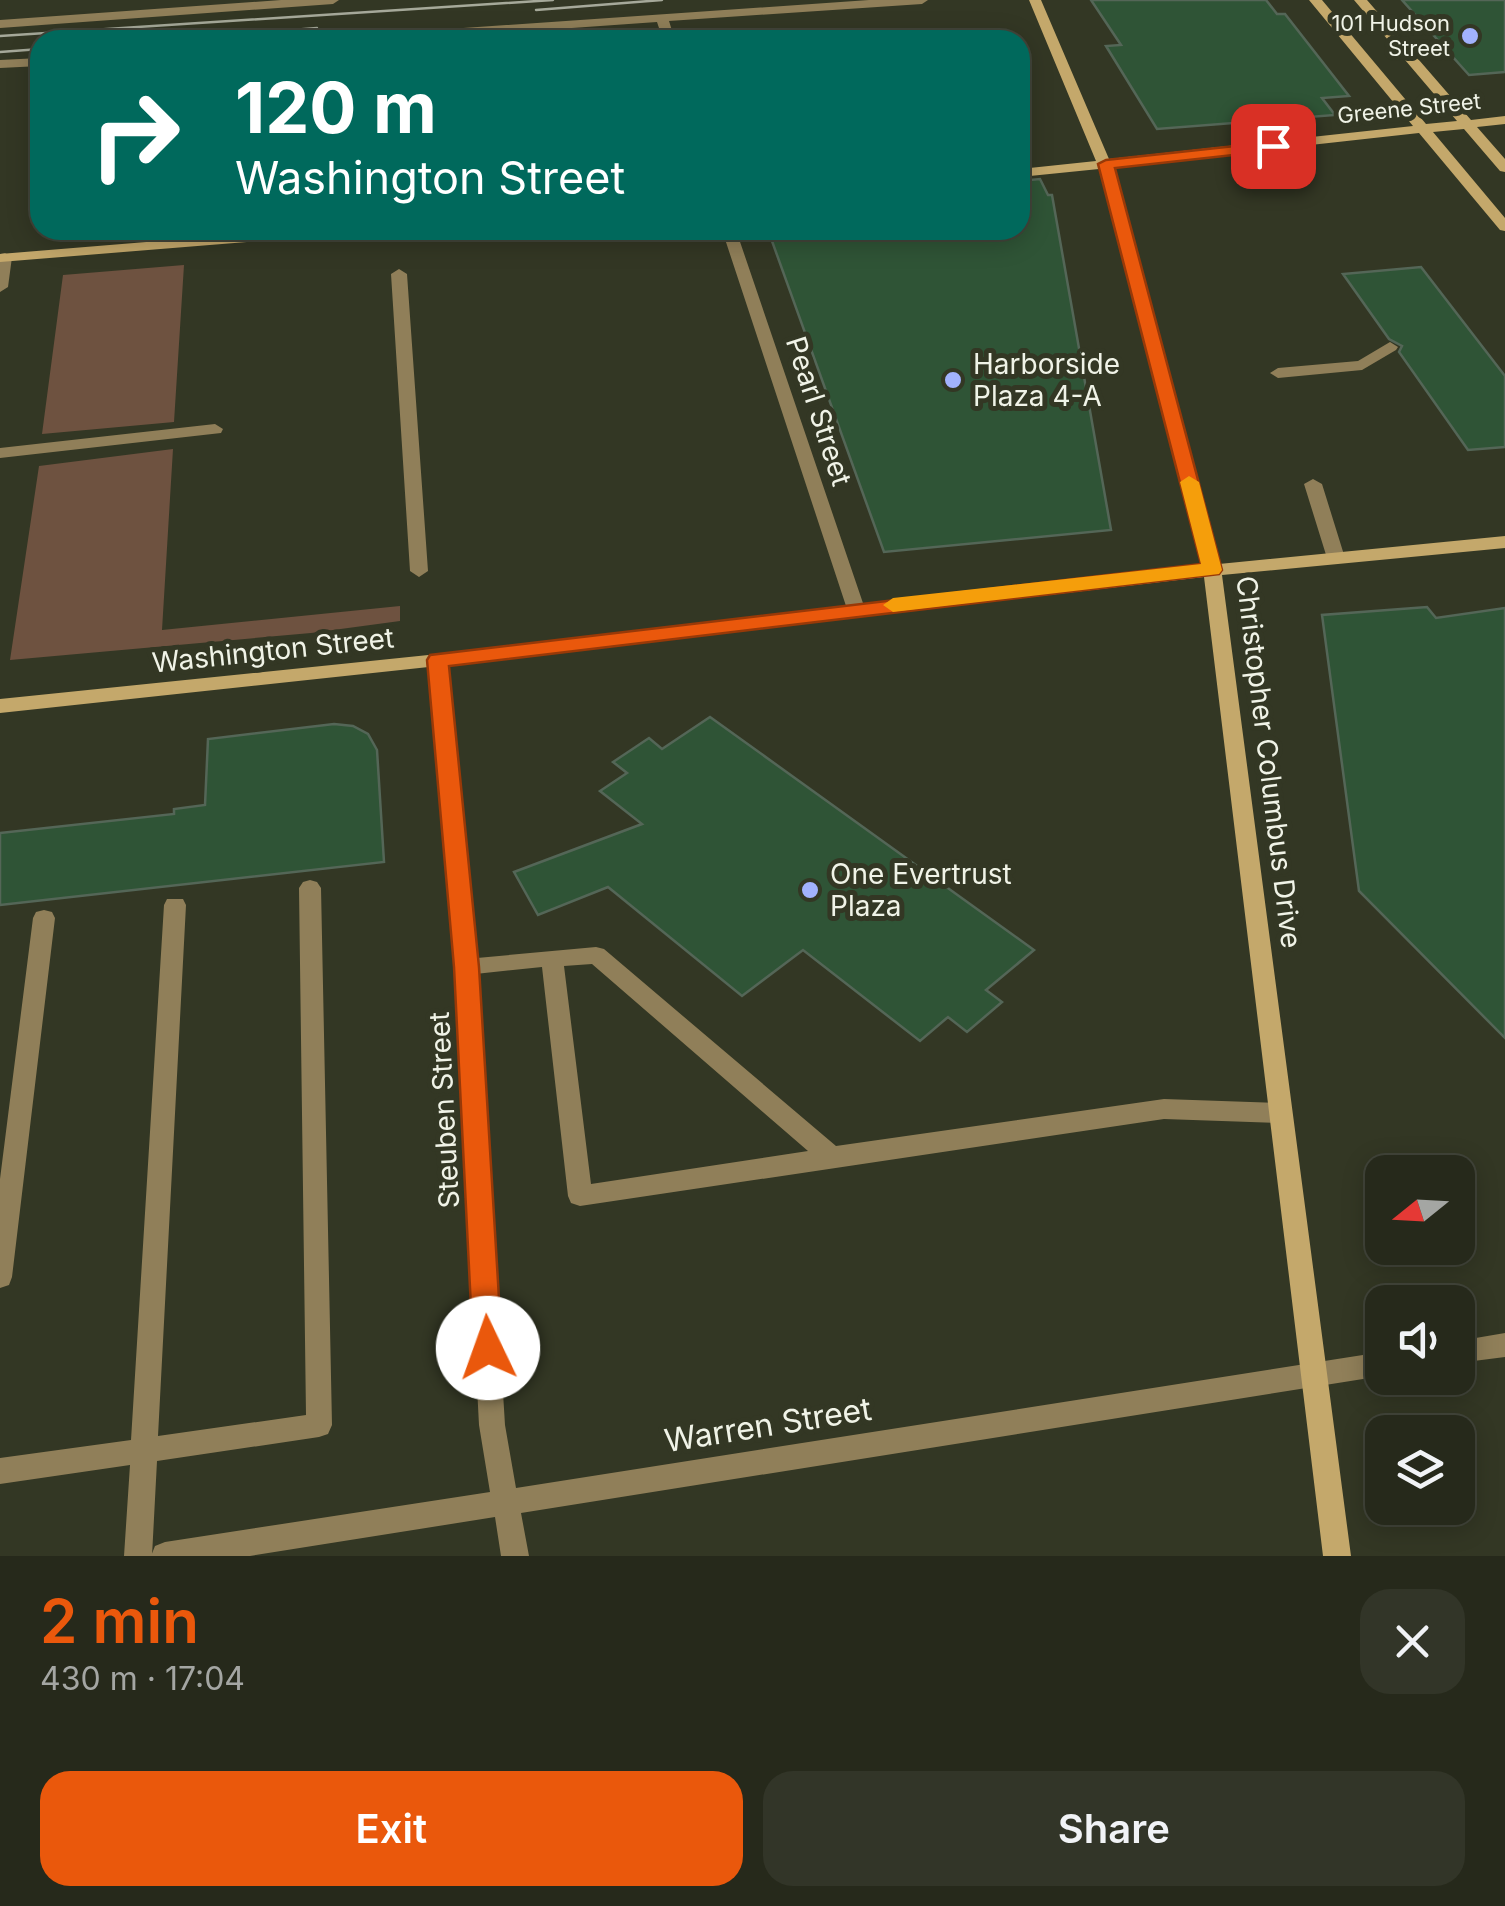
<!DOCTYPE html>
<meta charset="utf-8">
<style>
body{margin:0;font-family:Inter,sans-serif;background:#323528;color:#f1f3f6;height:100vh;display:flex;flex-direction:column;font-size:38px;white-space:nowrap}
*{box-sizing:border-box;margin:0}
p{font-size:32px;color:#a4a6a3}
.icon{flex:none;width:55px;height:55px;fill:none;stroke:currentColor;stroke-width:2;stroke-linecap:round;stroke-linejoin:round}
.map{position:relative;height:1556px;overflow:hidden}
.sheet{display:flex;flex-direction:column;background:#26291b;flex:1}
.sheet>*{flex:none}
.banner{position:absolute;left:30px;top:30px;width:1000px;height:210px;border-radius:30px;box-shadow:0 5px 25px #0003,0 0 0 2px #42453a;background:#00695c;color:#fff;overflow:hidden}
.needle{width:65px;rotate:252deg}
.buttons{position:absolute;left:1365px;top:1155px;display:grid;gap:20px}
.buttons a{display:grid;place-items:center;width:110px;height:110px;border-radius:20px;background:#26291b;box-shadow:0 5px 25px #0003,0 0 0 2px #42453a;font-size:50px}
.pin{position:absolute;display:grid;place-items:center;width:85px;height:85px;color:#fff;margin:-42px;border-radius:20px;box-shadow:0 5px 15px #0006}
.me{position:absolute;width:110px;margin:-55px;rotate:357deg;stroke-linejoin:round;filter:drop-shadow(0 0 8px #0008)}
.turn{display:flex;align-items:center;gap:35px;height:210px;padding:0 40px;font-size:45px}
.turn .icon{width:130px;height:130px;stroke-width:2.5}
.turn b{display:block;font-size:70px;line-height:85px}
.round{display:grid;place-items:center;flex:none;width:105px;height:105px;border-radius:30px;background:#323528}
.summary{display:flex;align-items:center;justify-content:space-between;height:170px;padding:0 40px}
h1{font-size:60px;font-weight:600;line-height:75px;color:#ea580c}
.primary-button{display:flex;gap:20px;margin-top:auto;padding:20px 40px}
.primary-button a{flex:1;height:115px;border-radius:30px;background:#ea580c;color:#fff;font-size:40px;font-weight:600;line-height:115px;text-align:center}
.primary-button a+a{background:#323528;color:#f1f3f6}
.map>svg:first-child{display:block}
.green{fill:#6e5240}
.building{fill:#2f5436;stroke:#546657;stroke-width:2.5}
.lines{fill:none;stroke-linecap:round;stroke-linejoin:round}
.lane{fill:#907f59;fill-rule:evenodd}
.street{fill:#907f59;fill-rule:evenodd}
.secondary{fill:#c4a86b;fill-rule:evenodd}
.tram{stroke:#a6a99a;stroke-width:2.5}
.route{fill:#ea580c;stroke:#983908;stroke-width:2.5}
.slow{fill:#f59e0b}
.poi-dot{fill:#a2b2fd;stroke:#333724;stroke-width:4}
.labels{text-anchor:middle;stroke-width:10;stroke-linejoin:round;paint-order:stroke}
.far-poi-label{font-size:22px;fill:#f0f3e7;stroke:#333724;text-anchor:end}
.far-street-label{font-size:22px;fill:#f0f3e7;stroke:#333724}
.poi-label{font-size:28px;fill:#f0f3e7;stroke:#333724;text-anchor:start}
.street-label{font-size:28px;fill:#f0f3e7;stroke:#333724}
.near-street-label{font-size:32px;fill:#f0f3e7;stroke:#333724}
</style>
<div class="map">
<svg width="1505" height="1556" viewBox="0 0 1505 1556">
<rect width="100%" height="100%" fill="#333724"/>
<path class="green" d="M184,265L174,422L42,434L63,275Z
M173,449L162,630L400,606V621L311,633L10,660L39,466Z"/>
<path class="building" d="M1091,0H1266L1277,14H1285L1349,96L1322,98L1335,115L1157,129L1106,46L1121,45Z
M1402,0H1505V72L1469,75Z
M1040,179L1048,195H1052L1111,530L884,552L768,230H1020V181Z
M1421,267L1505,376V447L1468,450L1399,352L1402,346L1389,339L1343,274Z
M1427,607L1436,618L1505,608V1038L1359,891L1322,615Z
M710,717L1034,950L986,990L1002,1002L967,1032L948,1017L920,1041L803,950L742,996L608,887L538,915L514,872L642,824L600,791L627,773L613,762L649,738L662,749Z
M334,724L353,726L368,734L377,750L384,862L0,905V833L174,814V809L205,805L208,739Z"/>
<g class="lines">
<path class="lane" d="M399,269L407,274L428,571L419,577L410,571L391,274Z
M1390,342L1398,347L1396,350L1362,370L1278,378L1270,373L1278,368L1358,361Z
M215,424L223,429L221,433L0,458V448Z
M1313,479L1322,484L1345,558L1342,562L1336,564L1327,558L1304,484Z
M310,880L317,882L321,888L332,1425L328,1434L319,1437L157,1461L152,1556H124L130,1465L0,1484V1458L131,1440L164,905L167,899H183L186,905L158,1436L306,1415L299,888L303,882Z
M44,910L52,912L55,918L12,1277L9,1285L0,1288V1179L33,918L36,912Z
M596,947L604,949L836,1146L1164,1099L1280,1103L1288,1106L1292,1113L1288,1120L1280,1123L1164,1119L580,1206L571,1203L568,1196L542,967L466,975L458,973L455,967L458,961L466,959ZM592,964L808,1151L591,1184L564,966Z"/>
<path class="street" d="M281,0H339L333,4L0,28V20Z
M869,0H928L922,4L669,21L675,40H663L657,22L403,40H342L348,36Z
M40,58V66L0,68V60Z
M722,230H736L865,609L862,613H850L847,609Z
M5,253L12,257L8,287L0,292V254Z
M438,654L447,660L477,967L505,1425L516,1488L1382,1352V1376L521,1513L529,1556H501L495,1517L250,1556H151L155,1546L165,1542L490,1492L479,1425L455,967L429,660Z
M1505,1333V1357L1458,1363V1341Z"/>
<path class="secondary" d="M1029,0H1041L1109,159L1413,126L1309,0H1322L1426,124L1457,121L1354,0H1367L1471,120L1505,116V124L1477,127L1505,159V172L1500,171L1464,129L1433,132L1505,218V231L1500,230L1419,133L1112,167L1120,185L1219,564L1505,536V548L1222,575L1351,1556H1323L1204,577L438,666L0,713V699L438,654L1202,565L1106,185L1099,169L1020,177V169L1096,161Z
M292,230H353L346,234L0,262V254Z"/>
<path class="tram" d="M536,10L662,0
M0,36L553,0
M168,40L317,28
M0,52L40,49"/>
</g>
<path class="route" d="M1273,142L1281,146L1279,150L1115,168L1222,570L1219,574L449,666L479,967L502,1348L498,1358L488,1362L477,1358L473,1348L454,967L427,660L430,655L1201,564L1098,164L1106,160Z"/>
<path class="slow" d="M1189,476L1199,482L1222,570L1219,574L893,612L883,605L893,598L1201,564L1180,482Z"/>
<g class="poi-dot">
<circle cx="1470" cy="36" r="10"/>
<circle cx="953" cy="380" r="10"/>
<circle cx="810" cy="890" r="10"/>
</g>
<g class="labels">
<g class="far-poi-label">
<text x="1450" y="31">101 Hudson<tspan x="1450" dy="25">Street</tspan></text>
</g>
<g class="far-street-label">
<text transform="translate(1409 108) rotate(-6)" y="8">Greene Street</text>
</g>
<g class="poi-label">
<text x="973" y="374">Harborside<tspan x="973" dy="32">Plaza 4-A</tspan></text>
<text x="830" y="884">One Evertrust<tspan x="830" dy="32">Plaza</tspan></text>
</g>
<g class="street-label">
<text transform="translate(819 411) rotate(72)" y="10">Pearl Street</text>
<text transform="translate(273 650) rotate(-6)" y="10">Washington Street</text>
<text transform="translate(1269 762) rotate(83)" y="10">Christopher Columbus Drive</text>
<text transform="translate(444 1110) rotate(-93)" y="10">Steuben Street</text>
</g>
<g class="near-street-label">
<text transform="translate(768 1425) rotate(-9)" y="11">Warren Street</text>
</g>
</g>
</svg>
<div class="buttons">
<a><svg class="needle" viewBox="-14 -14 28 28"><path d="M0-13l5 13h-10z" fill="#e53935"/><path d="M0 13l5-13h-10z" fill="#a4a6a3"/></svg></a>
<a><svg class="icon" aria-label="sound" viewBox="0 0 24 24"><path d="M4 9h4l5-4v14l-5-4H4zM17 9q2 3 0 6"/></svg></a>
<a><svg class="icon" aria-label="layers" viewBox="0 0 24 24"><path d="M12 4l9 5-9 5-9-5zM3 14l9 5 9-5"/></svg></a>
</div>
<div class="pin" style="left:1273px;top:146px;background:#d93025"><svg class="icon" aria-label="arrive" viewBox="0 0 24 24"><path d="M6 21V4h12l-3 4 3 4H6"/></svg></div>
<svg class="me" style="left:488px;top:1348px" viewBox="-20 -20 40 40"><circle r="19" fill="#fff"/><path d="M0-13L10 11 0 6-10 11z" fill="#ea580c"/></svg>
<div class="banner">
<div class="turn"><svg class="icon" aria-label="right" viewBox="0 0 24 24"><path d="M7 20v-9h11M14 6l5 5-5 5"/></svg><div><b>120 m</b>Washington Street</div></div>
</div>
</div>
<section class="sheet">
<div class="summary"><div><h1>2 min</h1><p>430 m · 17:04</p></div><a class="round"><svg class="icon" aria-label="close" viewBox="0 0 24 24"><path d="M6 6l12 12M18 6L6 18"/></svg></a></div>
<div class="primary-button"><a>Exit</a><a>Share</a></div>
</section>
